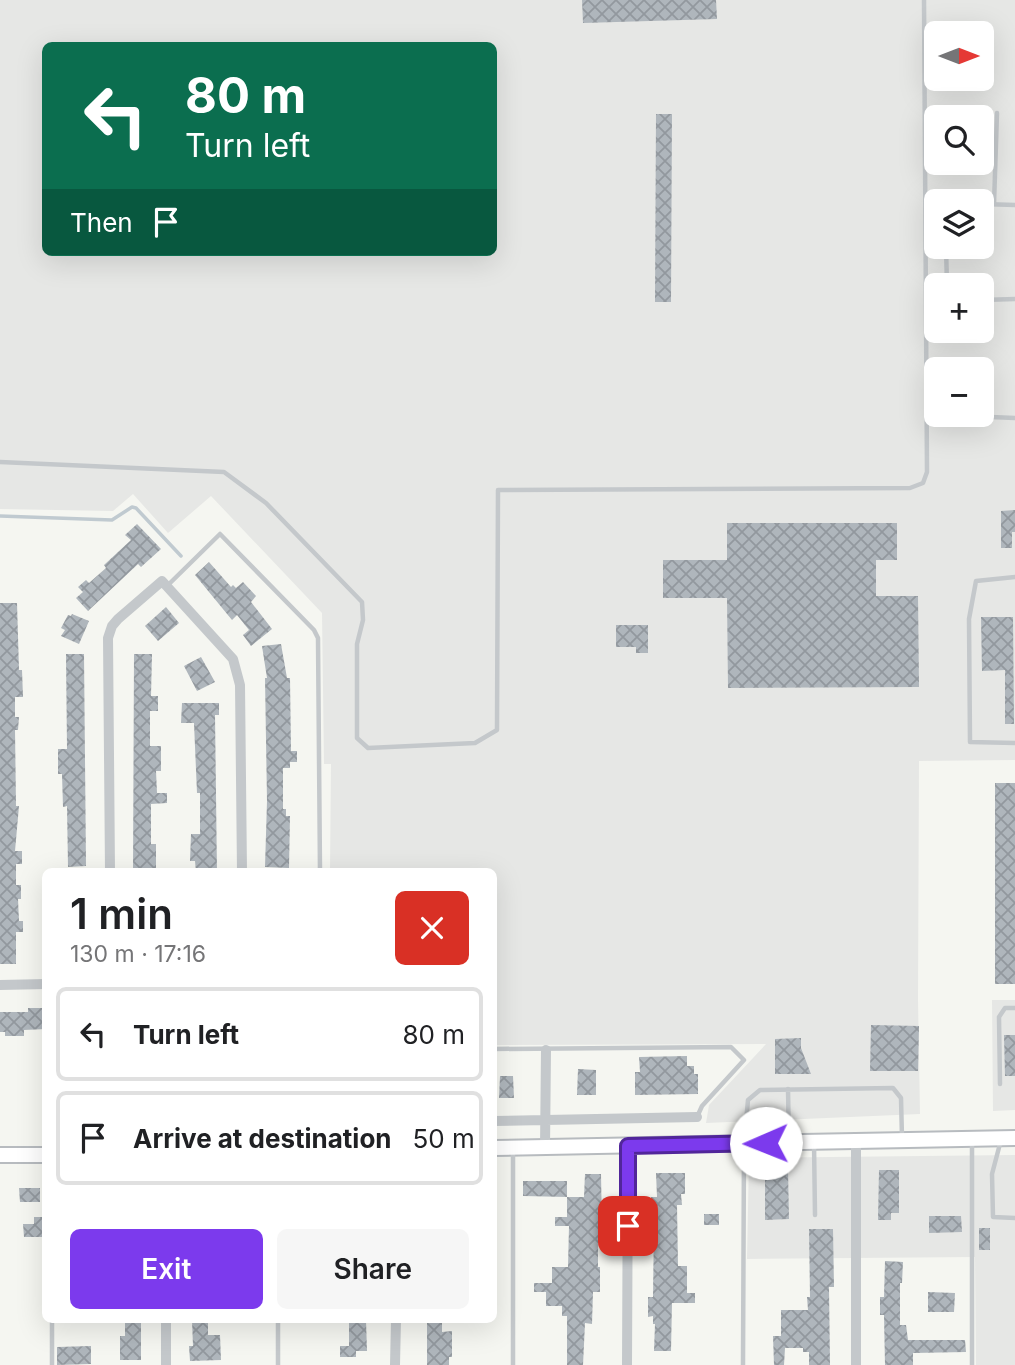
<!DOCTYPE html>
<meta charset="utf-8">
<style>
body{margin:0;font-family:Inter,sans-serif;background:#f6f6f6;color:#202124;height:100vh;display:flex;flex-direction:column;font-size:26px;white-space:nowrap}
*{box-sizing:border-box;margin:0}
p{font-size:23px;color:#757577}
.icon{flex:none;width:38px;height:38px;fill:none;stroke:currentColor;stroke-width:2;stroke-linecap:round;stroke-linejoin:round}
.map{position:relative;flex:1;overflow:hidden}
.side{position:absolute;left:42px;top:868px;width:455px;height:455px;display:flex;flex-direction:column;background:#fff;border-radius:10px;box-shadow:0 7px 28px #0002}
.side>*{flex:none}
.banner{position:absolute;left:42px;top:42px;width:455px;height:214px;border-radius:10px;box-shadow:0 7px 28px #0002;background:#0b6e4f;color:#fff;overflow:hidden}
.needle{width:46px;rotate:90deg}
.controls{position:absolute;left:924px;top:21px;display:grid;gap:14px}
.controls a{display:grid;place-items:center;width:70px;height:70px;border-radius:10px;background:#fff;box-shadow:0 7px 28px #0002;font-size:35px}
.pin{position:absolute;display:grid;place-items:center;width:60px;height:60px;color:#fff;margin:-30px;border-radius:14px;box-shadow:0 4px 10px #0006}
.me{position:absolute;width:77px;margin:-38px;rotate:269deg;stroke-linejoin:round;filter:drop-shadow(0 0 5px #0008)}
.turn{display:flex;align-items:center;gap:24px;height:147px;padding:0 28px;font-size:32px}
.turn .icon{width:91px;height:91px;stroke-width:2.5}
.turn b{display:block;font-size:49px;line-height:60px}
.then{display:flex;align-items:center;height:66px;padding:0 28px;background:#0003;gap:14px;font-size:26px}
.round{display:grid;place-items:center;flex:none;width:74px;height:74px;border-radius:10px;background:#f6f6f6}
.summary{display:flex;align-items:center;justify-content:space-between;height:119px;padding:0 28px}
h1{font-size:42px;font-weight:600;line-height:52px}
.primary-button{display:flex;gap:14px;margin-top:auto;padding:14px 28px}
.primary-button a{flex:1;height:80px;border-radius:10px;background:#7c3aed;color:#fff;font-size:28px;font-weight:600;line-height:80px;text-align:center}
.primary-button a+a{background:#f6f6f6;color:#202124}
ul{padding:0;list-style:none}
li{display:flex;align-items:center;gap:21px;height:94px;margin:0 14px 10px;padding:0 14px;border:4px solid #e0e0e0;border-radius:10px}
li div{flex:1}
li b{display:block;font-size:26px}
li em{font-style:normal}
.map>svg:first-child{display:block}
.built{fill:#e6e7e5;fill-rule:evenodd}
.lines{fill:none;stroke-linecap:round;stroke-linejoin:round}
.stream{stroke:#c0cad0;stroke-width:3.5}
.building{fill:url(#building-cross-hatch)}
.primary-casing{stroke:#b7bbbf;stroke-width:18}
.lane{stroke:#c4c8cb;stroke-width:4.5}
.street{stroke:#c4c8cb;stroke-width:10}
.primary{stroke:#fff;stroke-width:14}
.route-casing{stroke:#51269a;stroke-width:18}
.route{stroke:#7c3aed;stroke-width:12}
</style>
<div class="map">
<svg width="1015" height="1365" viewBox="0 0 1015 1365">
<defs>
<pattern id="building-cross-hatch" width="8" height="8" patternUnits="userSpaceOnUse" patternTransform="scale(1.75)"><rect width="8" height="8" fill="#afb6bc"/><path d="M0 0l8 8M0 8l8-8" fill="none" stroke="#92989e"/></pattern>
</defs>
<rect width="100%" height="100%" fill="#f5f6f1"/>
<path class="built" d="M0,0H1015V760L919,761L918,1000L920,1114L706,1123L709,1105L766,1044L494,1045V872L330,871L331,764H324L322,613L211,496L168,533L133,494L113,511L0,509ZM936,33H982V79H936ZM46,46H494V252H46ZM936,117H982V163H936ZM936,201H982V247H936ZM936,285H982V331H936ZM936,369H982V415H936Z
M992,1000H1015V1110L993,1111Z
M1015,1155V1365H976L975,1257L747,1259L749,1158Z"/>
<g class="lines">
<path class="stream" d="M0,516L112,520L132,507L136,508L181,556"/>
</g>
<path class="building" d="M582,0H716L717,19L583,23Z
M656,114H672L671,302H655Z
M1015,510V532H1012V548H1001V511Z
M727,523H897V560H876V596H918L919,687L728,688L727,598H663V560H727Z
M137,524L161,549L141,567L138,564L88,611L76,598L83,592L78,587L86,580L89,583L106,568L104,565L131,540L125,535Z
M209,562L231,587L233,585L236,588L243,582L256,596L251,602L272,629L251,646L243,635L249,630L237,615L232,620L195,575Z
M0,603H17L19,670H22L23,697H15V717H19L18,730H15L16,806H19L15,851H22V864H16V885H21V899H18L19,921H23V932H16V964H0Z
M166,607L179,623L158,641L145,626Z
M72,614L89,621L79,644L61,636L65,630L61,628L68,615L71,616Z
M981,617H1013L1014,724H1005V670L982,671Z
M616,625H648V653H636V647H616Z
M281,644L287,678H290L291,751H297V762H290V768H283V809H286V816H290L289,868L265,867L267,801L265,678H267L262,646Z
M66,654H84L86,866L68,867L67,806L63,807L62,774H58V749H67Z
M134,654H152L151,696H158V711H150V746H161V771H156L157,793H167V803L151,804V844H156V870H133Z
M201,657L215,682L197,691L184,666Z
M182,703H219V715H215L217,872H196L195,861H190L191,834H200V793H197L194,723H181Z
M995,783H1015V984H995Z
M28,1008H46V1029L24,1030V1036H5V1032H0V1012H28Z
M871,1025L919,1026L918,1071H870Z
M1004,1035H1015V1076H1005Z
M801,1038V1048L811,1074H775V1039Z
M687,1056V1066H694V1074H698V1094L635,1095V1072H640L639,1057Z
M578,1069L596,1070V1095H577Z
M500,1076H513L514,1098H499Z
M765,1170H788L789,1219L765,1220Z
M879,1170H899V1213H891V1220H878Z
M656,1173H685V1194H681L682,1205H677L678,1266H687V1293H695V1303H672L671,1351H654L655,1324H653V1316L648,1317V1297H653L654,1222H652L651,1197H657Z
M585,1174H601L602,1226H598V1267H600V1292H593L592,1324L585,1323L583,1365H567V1316H562V1306H546V1292H534V1283H552V1267H568L569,1226H555V1217H567V1197H584Z
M523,1181H567V1197L523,1196Z
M19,1188H40V1202H20Z
M704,1214H719V1225H704Z
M929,1216H961L962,1232L929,1233Z
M34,1217H46V1237H24L23,1224H34Z
M979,1228H990V1250H979Z
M809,1229H833L834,1287H829L830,1365H809V1352H803V1348H785L784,1365H774L773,1336H781V1310H808L807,1297H810Z
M885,1261L903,1262L902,1283H900V1325H906L908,1340H965L966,1352L913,1353V1365H885L884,1315H880V1297H884Z
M928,1292L955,1293L954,1312H928Z
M125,1320H141V1360H120V1336H125Z
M192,1320H208V1335H220L221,1360L190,1361L189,1346H193Z
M349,1320H366L367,1351H356V1357H340V1346H349Z
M427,1320H442V1332L452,1331V1357H449V1365H427Z
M91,1346V1364L57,1365V1347Z"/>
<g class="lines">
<defs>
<path id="primary" d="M494,1148L1015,1138
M0,1155H46"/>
</defs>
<use href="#primary" class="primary-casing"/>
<path class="lane" d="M982,204L1015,205
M994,204L997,113
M946,247L947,285
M982,300L1015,299
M966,416L1015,418
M0,462L224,472L266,503L362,602L363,620L357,644V738L368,748L475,743L497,730L498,490L910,488L923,483L927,472L924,0
M1015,577L976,581L969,619L970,742L1015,743
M168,585L220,534L314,630L318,638L320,872
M494,1049L731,1047L744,1060L702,1106L697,1117
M1000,1084L999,1017L1005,1008H1015
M788,1089L789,1141
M1001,1140L992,1174L993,1217L1015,1218
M814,1143L815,1215
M513,1149V1365
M52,1365V1320
M278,1365V1320
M743,1365L744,1144L748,1100L760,1090L893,1088L901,1098L902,1138
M972,1365V1142"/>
<path class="street" d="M110,872L108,638L112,626L118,619L162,581L233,659L240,685L242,872
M0,985L46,984
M494,1121L697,1117
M856,1142V1365
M545,1148L546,1050
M166,1365V1320
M395,1365L396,1320
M627,1365L628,1146"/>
<use href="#primary" class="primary"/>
</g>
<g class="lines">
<defs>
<path id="route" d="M628,1226V1146L766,1143"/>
</defs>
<use href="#route" class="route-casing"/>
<use href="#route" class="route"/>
</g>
</svg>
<div class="controls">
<a><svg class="needle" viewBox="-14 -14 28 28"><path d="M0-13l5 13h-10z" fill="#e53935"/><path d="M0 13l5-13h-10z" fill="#757577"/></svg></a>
<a><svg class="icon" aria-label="search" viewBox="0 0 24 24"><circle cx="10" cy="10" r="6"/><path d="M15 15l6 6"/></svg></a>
<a><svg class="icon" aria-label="layers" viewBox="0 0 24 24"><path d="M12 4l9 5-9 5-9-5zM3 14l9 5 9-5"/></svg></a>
<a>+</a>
<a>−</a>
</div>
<div class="pin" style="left:628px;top:1226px;background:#d93025"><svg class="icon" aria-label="arrive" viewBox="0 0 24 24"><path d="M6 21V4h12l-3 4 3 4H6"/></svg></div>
<svg class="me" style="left:766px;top:1143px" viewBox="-20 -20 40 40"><circle r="19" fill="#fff"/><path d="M0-13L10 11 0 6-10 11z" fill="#7c3aed"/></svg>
<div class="banner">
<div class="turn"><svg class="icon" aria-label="left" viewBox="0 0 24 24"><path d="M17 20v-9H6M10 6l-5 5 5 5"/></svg><div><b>80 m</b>Turn left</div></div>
<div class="then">Then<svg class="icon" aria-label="arrive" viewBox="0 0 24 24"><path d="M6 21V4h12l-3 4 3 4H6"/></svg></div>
</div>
<section class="side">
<div class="summary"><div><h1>1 min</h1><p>130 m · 17:16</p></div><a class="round" style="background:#d93025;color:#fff"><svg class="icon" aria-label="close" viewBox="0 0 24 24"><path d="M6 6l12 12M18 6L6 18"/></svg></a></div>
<ul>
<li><svg class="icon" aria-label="left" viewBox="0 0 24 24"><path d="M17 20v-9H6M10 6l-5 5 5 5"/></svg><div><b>Turn left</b></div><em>80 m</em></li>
<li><svg class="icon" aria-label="arrive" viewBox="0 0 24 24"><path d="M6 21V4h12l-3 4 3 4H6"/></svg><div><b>Arrive at destination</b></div><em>50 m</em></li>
</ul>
<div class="primary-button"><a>Exit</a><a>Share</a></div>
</section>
</div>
